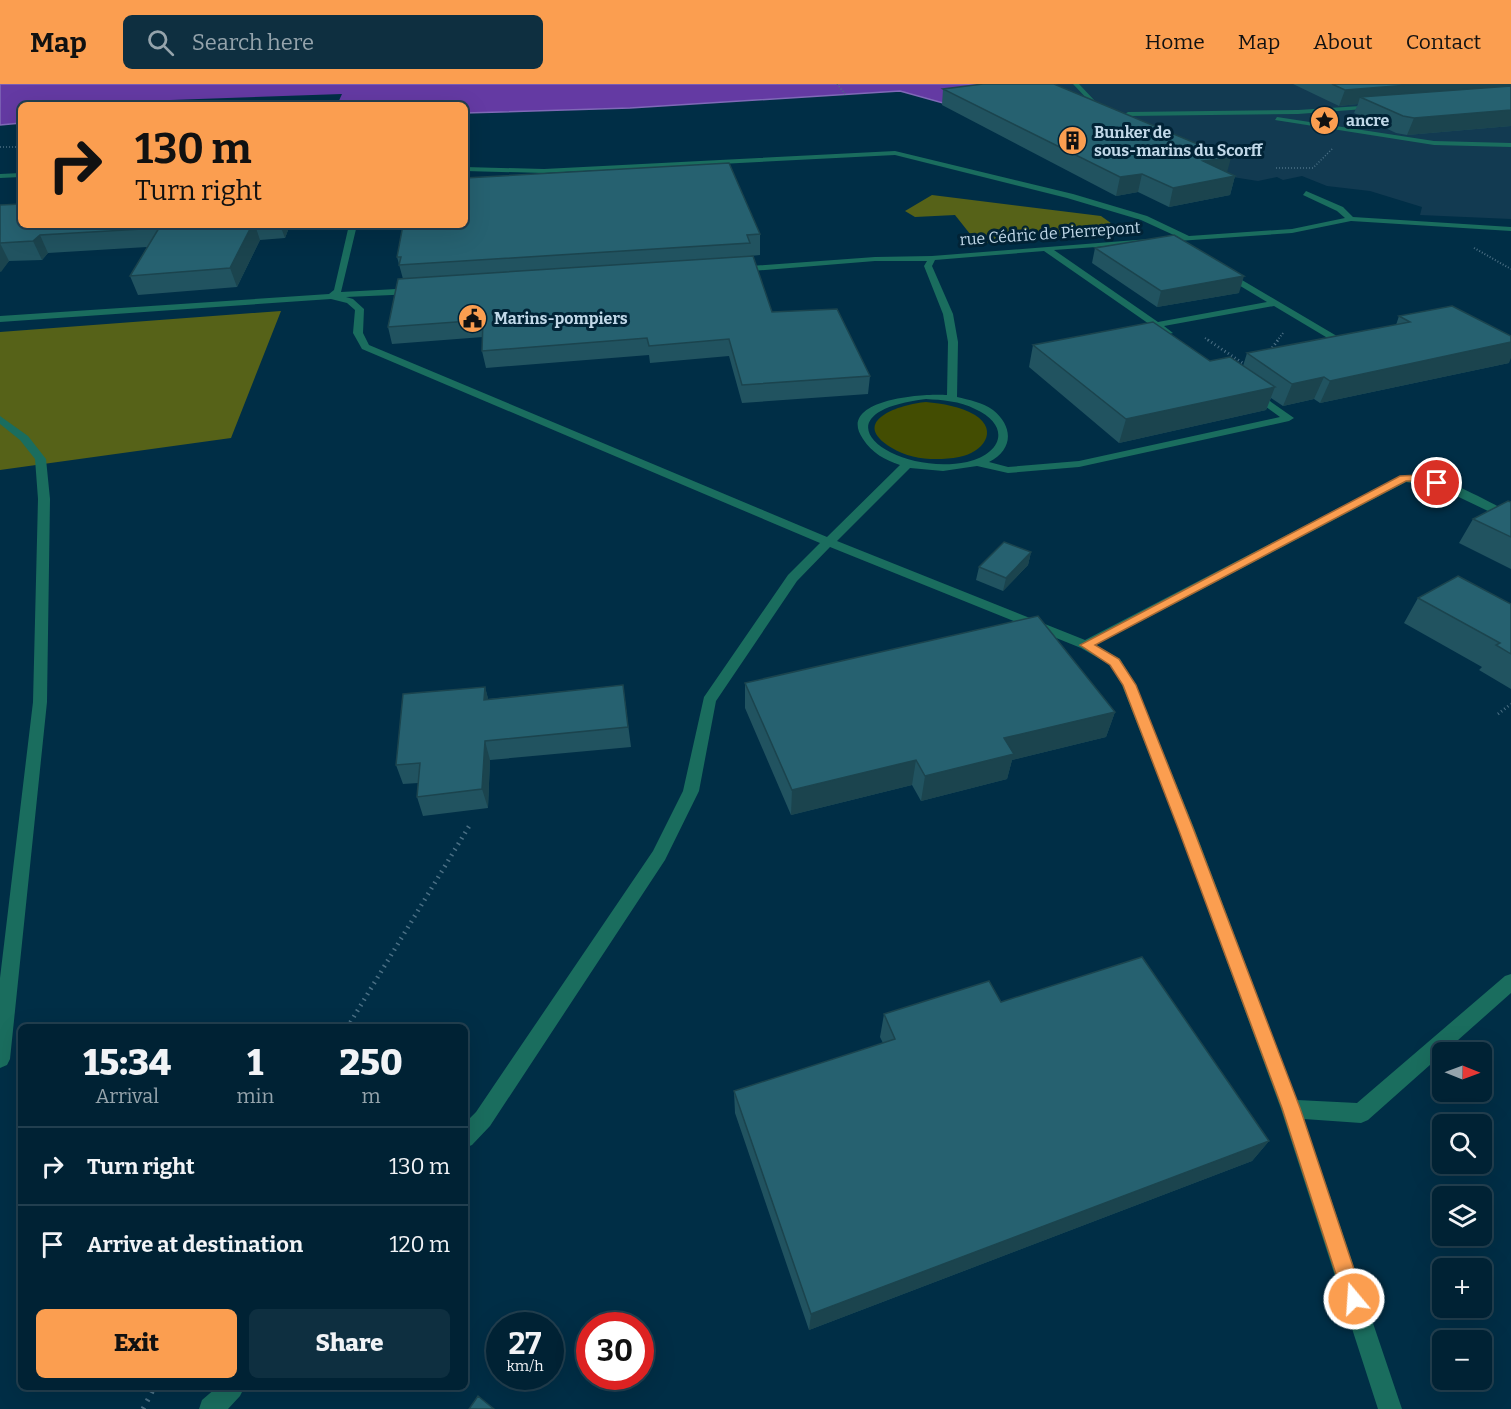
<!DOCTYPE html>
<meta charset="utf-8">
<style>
body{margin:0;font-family:Bitter,serif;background:#0e2f40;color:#f1f3f6;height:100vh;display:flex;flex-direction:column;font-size:22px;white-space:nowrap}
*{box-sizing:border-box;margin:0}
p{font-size:20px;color:#95a4ac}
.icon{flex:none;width:33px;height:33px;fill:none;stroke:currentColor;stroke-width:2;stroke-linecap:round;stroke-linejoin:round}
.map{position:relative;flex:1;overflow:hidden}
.details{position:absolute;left:18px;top:940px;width:450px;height:366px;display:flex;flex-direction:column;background:#002234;border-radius:9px;box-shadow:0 6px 24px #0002,0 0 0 2px #223f4f}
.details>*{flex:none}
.hud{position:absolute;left:18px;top:18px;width:450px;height:126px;border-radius:9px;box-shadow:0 6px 24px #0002,0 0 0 2px #223f4f;background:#fb9e50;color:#111;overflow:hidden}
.needle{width:39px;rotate:91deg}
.buttons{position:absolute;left:1432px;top:958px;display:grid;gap:12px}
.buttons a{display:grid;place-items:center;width:60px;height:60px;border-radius:9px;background:#002234;box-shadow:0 6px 24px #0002,0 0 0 2px #223f4f;font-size:30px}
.speed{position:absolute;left:486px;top:1228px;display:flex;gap:12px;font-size:30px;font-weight:700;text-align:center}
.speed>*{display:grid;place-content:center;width:78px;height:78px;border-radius:50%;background:#002234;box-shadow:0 6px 24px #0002,0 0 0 2px #223f4f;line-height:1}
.speed small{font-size:15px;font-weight:400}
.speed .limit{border:9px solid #d22;background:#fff;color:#111}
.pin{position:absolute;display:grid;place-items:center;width:51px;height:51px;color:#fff;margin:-26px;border:3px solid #fff;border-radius:50%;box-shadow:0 2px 6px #0007}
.me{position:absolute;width:66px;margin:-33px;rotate:342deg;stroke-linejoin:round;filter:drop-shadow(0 0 4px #0008)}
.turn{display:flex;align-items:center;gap:21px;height:126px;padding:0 18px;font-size:27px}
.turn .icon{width:78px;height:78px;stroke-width:2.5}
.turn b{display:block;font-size:42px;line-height:51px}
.eta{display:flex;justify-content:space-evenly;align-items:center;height:102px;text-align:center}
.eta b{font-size:36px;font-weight:800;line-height:42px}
.primary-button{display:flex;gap:12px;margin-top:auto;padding:12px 18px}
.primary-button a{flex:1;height:69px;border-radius:9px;background:#fb9e50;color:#111;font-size:24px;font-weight:800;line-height:69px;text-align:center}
.primary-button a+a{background:#0e2f40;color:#f1f3f6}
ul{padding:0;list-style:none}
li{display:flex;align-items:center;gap:18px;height:78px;padding:0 18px;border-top:2px solid #223f4f}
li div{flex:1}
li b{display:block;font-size:22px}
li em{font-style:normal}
header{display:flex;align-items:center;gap:36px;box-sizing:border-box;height:84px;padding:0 30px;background:#fb9e50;color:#111}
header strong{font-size:28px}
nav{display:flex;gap:33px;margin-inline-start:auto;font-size:21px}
.search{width:420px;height:54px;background:#0e2f40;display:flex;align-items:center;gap:15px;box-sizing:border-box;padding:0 21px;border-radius:9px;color:#95a4ac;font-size:22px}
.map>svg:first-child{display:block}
.built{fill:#123a51}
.green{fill:#434d02}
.forest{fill:#566218}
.water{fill:#643aa3;stroke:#8069b8;stroke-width:1.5}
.pier{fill:#002e46}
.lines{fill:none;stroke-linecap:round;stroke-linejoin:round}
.path-far4{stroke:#4b7085;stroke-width:1.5;stroke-dasharray:1 2;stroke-linecap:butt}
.path-far3{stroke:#4b7085;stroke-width:2;stroke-dasharray:1 2;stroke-linecap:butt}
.path-far2{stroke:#4b7085;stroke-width:3;stroke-dasharray:1 3;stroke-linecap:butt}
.path-far1{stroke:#4b7085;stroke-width:4.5;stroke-dasharray:1.5 5;stroke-linecap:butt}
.path{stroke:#4b7085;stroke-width:5;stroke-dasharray:2 7;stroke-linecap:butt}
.minor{fill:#1a6d5e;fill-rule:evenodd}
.wall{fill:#215360}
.shaded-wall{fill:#1b444e}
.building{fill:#266170;stroke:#1b444e;stroke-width:1.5}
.route{fill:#fb9e50;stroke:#a36734;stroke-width:1.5}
.labels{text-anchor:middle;stroke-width:6;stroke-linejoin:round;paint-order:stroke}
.far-poi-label{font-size:16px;font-weight:bold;fill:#c1d8e8;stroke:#012336;text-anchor:start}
.far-street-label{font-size:16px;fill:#c1d8e8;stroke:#012336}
</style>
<header>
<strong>Map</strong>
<div class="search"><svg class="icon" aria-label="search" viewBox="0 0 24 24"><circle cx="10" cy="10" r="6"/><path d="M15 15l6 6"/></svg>Search here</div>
<nav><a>Home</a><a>Map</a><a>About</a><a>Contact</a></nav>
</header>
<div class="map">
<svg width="1511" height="1325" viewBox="0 0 1511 1325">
<rect width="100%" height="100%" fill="#002e46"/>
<path class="built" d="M1015,0H1511V135L1420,131L1422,123L1370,107L1327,102L1302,92L1283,96L1277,93L1258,97L1226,92Z"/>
<path class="green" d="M926,318C943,320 960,322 975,331C1000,347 982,369 959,373C937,377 911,376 892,364C847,337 901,320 926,318Z"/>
<path class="forest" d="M932,111L1101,132L1122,147L978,160L955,131L915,133L905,127Z
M281,227L231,354L0,386V248Z"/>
<path class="water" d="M0,0H1015L943,19L900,7L630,24L465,29V21H21V39L0,41Z"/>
<path class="pier" d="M342,10L337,21H138L142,17Z"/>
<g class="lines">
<path class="path-far4" d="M837,0L846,11
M0,63H21
M1276,84H1313L1333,64"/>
<path class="path-far3" d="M1474,164L1511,185
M1205,254L1210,257
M1277,257L1283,249"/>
<path class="path-far2" d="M1208,256L1247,282
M1270,267L1278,256
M1498,630L1511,620"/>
<path class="path-far1" d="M347,944L471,739"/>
<path class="path" d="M143,1325L154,1304"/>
<path class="minor" d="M1073,0H1079L1095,17L1108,23V25L1091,19Z
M1376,21L1378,24L1298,30L1128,32L1125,30L1128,28L1298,26Z
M1277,33L1434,57L1511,59V63L1434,61L1275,36Z
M895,67L1073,110L1147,132L1189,152L1292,145L1345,134L1337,127L1303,111L1306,107L1343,123L1353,133L1511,143V147L1351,137L1292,149L1178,157L1174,155L1178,153L1141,136L1067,114L895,71L544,89L465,87V83L544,85Z
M21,89V93L0,94V90Z
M349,141H357L341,208L415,204L419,207L415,210L346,213L353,215L364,225L363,249L369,261L827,453L900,381C885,376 872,369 863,355C835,315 925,309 947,311L948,258L943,230L924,182L927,177H875L739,188L735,185L736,183L875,173L932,172L1149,155H1152V159L1054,166L1158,238L1267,218L1222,191V187L1225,186L1352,261V265H1346L1274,222L1164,242L1173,249L1165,251L1044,167L935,176L932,182L953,230L958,258L957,313C969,316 982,318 993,326C1014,343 1013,366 989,378L1008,383L1079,377L1280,333L1250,311V307L1254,306L1294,334L1289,337L1079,383L1008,389L977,382L943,387L910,384L837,457L1085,556L1400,392C1434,385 1481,414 1511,429V438L1442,405L1406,398L1096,561L1120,575L1136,601L1194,744L1297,1016L1357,1019L1505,892L1511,890V909L1368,1036L1361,1039L1304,1035L1402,1325H1378L1281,1025L1178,744L1122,601L1110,581L1081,564L830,463L797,497L716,617L699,707L665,776L490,1042L472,1061L465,1064V1039L476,1028L653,767L683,707L704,613L788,491L820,459L362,265L353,249L355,226L347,219L331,215L0,238V232L329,210L334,206ZM926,315C942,316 960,317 975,325C1011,341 1003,370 967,378C892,393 810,329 926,315Z
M0,332L28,352L46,375L50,415L47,618L10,975L7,981L0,984V894L33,618L38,415L35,375L20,356L0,340Z
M216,1304H244L240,1312L228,1325H199L202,1316Z"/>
</g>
<path class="wall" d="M1293,0H1511V42L1407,51L1396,49L1354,29L1358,20L1339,22Z
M943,5L1227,88L1235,92L1230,111L1169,123L1138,108L1116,112L942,21Z
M0,121L21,141H290L285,154L260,156L237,203L138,211L130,192L147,163L48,169L42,176L9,177L0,188Z
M760,150V171L750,172L772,228L870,292L868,310L742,319L729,272L650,279L649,271L486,284L482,267L483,253L392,260L388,243L403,195L397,173Z
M1095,164L1239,209L1157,223L1092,179Z
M1399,232L1509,279L1320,319L1314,315L1283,322L1271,314L1266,326L1119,359L1029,283L1033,261L1210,277L1243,282L1247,269L1396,241Z
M1511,418V485L1459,459L1473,435Z
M1031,468L1028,481L1003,507L976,496L979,483Z
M1418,514L1511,520V605L1479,586L1482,583L1404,539Z
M745,599L1115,628L1106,653L1012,676L1007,695L921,717L912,701L791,731L745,624Z
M623,601L631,663L490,676L488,724L423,732L417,713L418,699L403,700L396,681L485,603L488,615Z
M1001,918L1269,1057L1252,1077L809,1246L735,1029L734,1007L883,959L880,953L884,930Z"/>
<path class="shaded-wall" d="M1421,0H1511V9L1360,13L1358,20L1339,22L1345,6Z
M1511,26V42L1407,51L1414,34Z
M1231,74L1226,92L1203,77Z
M1142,90L1138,108L1116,112L1120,93Z
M1235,92L1230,111L1169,123L1173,104Z
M252,141H255L260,156L237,203L230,184Z
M280,141H290L285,154Z
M40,151L48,169L42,176L33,157Z
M0,159L9,177L1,188L0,187Z
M1244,192L1239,209L1157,223L1161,207Z
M1511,258V274L1509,279L1320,319L1330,297Z
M1324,293L1314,315L1283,322L1292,300Z
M1275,303L1266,326L1119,359L1126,335Z
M1031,468L1028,481L1003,507L1006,494Z
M485,603L490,622L484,616Z
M1115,628L1106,653L1012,676L1007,695L921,717L925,692L1004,654Z
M485,657L490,676L488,724L482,705Z
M916,676L912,701L791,731L792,706Z
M1269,1057L1252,1077L809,1246L811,1230Z"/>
<path class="building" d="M983,0H1054L1231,74L1203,77L1235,92L1173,104L1142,90L1120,93L943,5Z
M1332,0H1421L1345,6Z
M1511,2V26L1414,34L1403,32L1360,13Z
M729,79L760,150L747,151L750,159L399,181L401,173H397L403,141H465V94Z
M21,120V141H252L230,184L130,192L159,144L40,151L33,157L0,159V121Z
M1174,151L1244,192L1161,207L1095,164Z
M753,172L772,228L837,225L870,292L742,301L729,255L649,262L647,254L482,267L483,236L388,243L398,195Z
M1452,222L1511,252V258L1330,297L1324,293L1292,300L1247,269L1410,238L1399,232Z
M1153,238L1210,277L1230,273L1275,303L1126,335L1033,261Z
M1508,417L1511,418V453L1473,435Z
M1004,458L1031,468L1006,494L979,483Z
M1458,492L1511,520V570L1496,561L1500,559L1418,514Z
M1038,532L1115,628L1004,654L1014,670L925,692L916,676L792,706L745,599Z
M623,601L628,643L485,657L482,705L417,713L420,679L396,681L403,610L485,603L484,616Z
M1142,873L1269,1057L811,1230L734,1007L895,955L884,930L989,897L1001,918Z
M478,1312L494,1325H469Z"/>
<path class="route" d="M1420,391L1443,399L1437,402L1420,397H1406L1095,561L1119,575L1136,601L1193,744L1300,1024L1364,1215L1361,1223L1354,1226L1347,1223L1344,1215L1282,1024L1178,744L1123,601L1110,581L1080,561L1400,392Z"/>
<defs>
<symbol id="sight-disc" viewBox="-11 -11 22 22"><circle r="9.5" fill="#fb9e50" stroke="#012336"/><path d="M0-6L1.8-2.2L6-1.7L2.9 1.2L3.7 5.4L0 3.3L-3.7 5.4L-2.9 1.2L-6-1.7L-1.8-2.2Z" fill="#111"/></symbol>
<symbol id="building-disc" viewBox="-11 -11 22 22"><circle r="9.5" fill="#fb9e50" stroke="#012336"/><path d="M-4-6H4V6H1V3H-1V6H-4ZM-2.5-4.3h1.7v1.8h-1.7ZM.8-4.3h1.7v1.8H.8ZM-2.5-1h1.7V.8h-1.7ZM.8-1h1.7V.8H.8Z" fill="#111"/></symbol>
<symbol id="civic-disc" viewBox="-11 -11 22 22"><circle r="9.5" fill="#fb9e50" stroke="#012336"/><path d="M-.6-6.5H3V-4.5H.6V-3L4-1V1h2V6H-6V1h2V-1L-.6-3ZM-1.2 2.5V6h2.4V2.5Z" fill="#111"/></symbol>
</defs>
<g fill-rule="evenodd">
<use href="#sight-disc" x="1308" y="20" width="33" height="33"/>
<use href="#building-disc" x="1056" y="40" width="33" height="33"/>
<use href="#civic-disc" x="456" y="218" width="33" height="33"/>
</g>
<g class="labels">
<g class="far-poi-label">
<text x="1346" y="42">ancre</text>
<text x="1094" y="54">Bunker de<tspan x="1094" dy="18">sous-marins du Scorff</tspan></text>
<text x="494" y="240">Marins-pompiers</text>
</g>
<g class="far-street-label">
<text transform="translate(1050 149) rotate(-4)" y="6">rue Cédric de Pierrepont</text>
</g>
</g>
</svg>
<div class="buttons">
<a><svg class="needle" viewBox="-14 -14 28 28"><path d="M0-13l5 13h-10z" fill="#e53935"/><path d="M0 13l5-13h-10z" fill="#95a4ac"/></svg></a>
<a><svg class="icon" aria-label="search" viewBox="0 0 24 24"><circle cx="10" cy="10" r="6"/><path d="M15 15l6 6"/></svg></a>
<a><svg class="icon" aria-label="layers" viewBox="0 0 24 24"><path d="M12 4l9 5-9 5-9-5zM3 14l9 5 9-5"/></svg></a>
<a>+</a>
<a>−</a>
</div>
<div class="speed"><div>27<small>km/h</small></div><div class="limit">30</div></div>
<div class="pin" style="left:1437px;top:399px;background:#d93025"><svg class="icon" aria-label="arrive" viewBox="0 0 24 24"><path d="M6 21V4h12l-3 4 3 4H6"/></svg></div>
<svg class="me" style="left:1354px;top:1215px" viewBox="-20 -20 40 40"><circle r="17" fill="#fb9e50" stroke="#fff" stroke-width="3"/><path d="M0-11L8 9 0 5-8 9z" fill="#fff"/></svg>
<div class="hud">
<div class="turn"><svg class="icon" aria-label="right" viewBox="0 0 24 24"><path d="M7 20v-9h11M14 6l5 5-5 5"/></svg><div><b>130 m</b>Turn right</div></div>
</div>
<section class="details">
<div class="eta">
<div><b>15:34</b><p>Arrival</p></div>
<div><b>1</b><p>min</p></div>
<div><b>250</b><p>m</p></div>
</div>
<ul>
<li><svg class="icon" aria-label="right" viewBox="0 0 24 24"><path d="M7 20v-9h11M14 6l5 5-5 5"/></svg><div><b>Turn right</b></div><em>130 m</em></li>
<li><svg class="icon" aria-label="arrive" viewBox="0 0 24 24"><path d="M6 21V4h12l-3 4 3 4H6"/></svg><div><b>Arrive at destination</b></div><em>120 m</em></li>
</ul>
<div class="primary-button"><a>Exit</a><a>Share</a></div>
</section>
</div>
